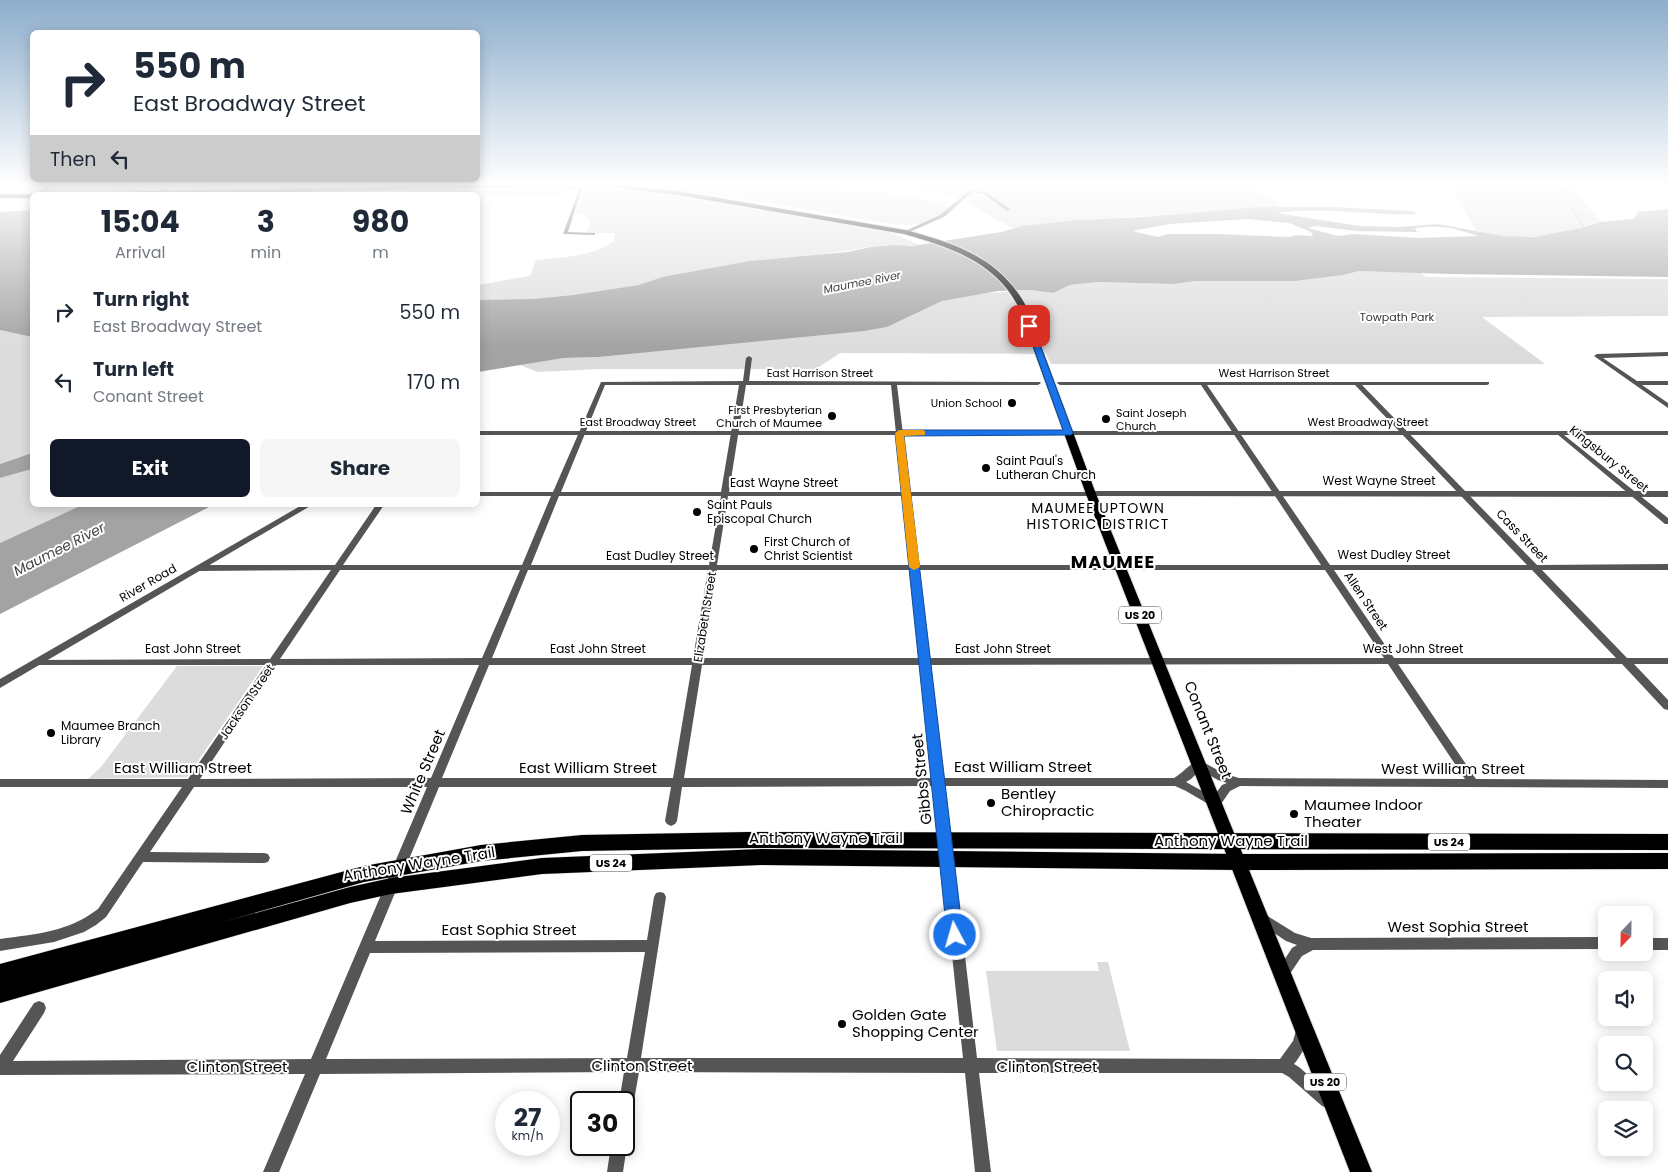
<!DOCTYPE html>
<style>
body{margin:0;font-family:Poppins,sans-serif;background:#f6f6f7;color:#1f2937;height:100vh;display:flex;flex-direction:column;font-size:19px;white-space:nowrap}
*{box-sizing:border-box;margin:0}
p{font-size:16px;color:#747a83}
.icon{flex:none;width:28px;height:28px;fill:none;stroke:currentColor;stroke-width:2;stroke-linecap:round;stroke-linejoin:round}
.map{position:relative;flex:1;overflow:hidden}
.sheet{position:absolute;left:30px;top:192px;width:450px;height:315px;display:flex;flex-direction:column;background:#fff;border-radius:8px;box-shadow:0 2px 12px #0003}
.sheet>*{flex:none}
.hud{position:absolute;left:30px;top:30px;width:450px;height:152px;border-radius:8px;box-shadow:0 2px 12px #0003;background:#fff;color:#1f2937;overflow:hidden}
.needle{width:32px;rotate:202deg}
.fabs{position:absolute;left:1598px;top:906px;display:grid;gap:10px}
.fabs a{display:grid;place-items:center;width:55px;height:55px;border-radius:8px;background:#fff;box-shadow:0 2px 12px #0003;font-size:25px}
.speed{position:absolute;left:495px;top:1091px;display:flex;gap:10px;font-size:25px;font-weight:700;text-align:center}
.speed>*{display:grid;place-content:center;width:65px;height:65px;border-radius:50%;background:#fff;box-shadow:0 2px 12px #0003;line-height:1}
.speed small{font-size:12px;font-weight:400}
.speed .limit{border:2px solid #111;border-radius:8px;background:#fff;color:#111}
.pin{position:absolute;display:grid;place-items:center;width:42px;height:42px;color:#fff;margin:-21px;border-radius:10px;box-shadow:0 2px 8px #0006}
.me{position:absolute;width:55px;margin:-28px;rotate:354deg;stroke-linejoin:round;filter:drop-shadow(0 0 4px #0008)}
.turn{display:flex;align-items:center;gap:18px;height:105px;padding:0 20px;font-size:22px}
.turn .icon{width:65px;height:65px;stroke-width:2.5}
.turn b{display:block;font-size:35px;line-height:42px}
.then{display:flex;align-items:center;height:48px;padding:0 20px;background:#0003;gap:10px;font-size:19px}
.eta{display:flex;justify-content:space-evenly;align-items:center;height:85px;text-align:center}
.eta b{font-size:30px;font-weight:700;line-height:35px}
.action{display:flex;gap:10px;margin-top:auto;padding:10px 20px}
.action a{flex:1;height:58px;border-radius:8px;background:#111827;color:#fff;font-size:20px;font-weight:700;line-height:58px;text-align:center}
.action a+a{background:#f6f6f7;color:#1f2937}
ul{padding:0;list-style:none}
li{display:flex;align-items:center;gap:15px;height:70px;padding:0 20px}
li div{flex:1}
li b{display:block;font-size:19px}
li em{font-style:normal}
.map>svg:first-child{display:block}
.green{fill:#dcdcdc}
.water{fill:#a3a3a3;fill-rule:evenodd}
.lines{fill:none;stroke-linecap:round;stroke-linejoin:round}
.stream{stroke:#a3a3a3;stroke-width:1}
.primary-casing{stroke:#dbdbdb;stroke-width:2}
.trunk-casing{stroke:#dbdbdb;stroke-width:1}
.minor{fill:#555;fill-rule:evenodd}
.tertiary{fill:#555;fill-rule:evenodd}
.primary{fill:#000;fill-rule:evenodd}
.trunk{fill:#000;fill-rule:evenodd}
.route{fill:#1a73e8;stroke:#114b97}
.slow{fill:#f59e0b}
.poi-dot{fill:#000;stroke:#fff;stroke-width:2}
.labels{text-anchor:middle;stroke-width:4;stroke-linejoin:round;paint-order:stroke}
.far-water-label{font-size:11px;font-style:italic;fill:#444;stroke:#fff}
.far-park-label{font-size:11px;fill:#333;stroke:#fff}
.far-street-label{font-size:11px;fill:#000;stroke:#fff}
.far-poi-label{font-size:11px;fill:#000;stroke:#fff;text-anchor:end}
.shield{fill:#fff;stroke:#4c4c4c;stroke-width:1}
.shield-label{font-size:11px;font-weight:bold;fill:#000}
.street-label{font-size:12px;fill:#000;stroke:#fff}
.poi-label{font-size:12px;fill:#000;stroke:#fff;text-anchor:start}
.neighbourhood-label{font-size:14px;letter-spacing:1px;fill:#000;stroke:#fff}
.water-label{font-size:14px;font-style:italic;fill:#444;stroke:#fff}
.near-street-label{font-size:15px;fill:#000;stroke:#fff}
.near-poi-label{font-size:15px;fill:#000;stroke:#fff;text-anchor:start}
.district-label{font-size:18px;font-weight:bold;letter-spacing:1px;fill:#000;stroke:#fff}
</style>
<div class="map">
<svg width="1668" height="1172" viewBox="0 0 1668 1172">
<rect width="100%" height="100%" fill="#fff"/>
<path class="green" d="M628,184H653V187L680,189H793L875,191L941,203L950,209C929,224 916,226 891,224L732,197Z
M895,184H1246L1284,207L1078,220L1014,229L966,202L968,199Z
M1449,184H1569L1601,222C1570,231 1534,240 1502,236C1493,235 1484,232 1476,231Z
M539,187L570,188L575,190L574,192L545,196L418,195L420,189Z
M597,187L660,193L892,233L920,245C903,247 887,244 870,247C801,258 731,267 662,277C654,279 647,283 640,285C591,296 527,303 478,300V285L529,276L531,274L536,260C563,257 592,257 614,241L615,233H586L591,223L585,214H575L586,188Z
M1359,271L1420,272L1426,277L1668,279V316L1482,317L1545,364H1051L1046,354L840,353L816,369H599L538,372L520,365L564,358L599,357L887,327L942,301L974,294L1031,290L1053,293L1070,285L1098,282L1173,284L1197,281H1296L1343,275Z
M0,330L32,337V453L0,464Z
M32,469V505H82L0,543V478Z
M177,666H263L187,777L88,779L101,767Z
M1097,962H1108L1130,1051H997L986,971H1099Z"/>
<path class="water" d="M1260,207H1334L1413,211L1417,214C1371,216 1323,206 1277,213L1360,226L1399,227L1438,224L1502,236L1534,237L1581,228L1601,222L1634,219L1638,212L1668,209V277L1450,274L1359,271L1343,275L1296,281H1197L1173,284L1098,282L1070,285L1053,293L1031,290L998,291L942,301L887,327L864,331L599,357L564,358L478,372V300L533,299L574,295L639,285L662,277L750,261L848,252L871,247L893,245L912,246L1001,232L1022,226L1078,220L1143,217ZM1247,219L1289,223L1311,232L1313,236L1295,235L1290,237L1216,234H1168L1158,237L1132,231L1169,224ZM1315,226L1356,231L1417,232L1415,228C1441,225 1454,228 1478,236L1417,238L1354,234L1338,236L1308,228Z
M32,210V337L0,330V212Z
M32,453V469L0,478V464Z
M82,505H213L0,614V543Z"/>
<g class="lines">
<path class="stream" d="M1556,184L1573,207L1572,209L1584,227"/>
<defs>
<path id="primary" d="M490,184H573L570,186L147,195H62L65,193Z
M587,184H607L678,191L905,230C955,243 1000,258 1026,306L1096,494L1372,1172H1350L1086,494L1018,306C995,262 950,247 904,234L678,195Z
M0,194H32L34,195L32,198H0Z"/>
<path id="trunk" d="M749,832L1668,834V850L749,848L582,851L481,861L364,882L219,923L350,887L391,878L542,858L761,849L1238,854L1668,853V869L1238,870L761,865L542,874L391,894L350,903L0,1003V964L364,866L481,845L582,835Z"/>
</defs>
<use href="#primary" class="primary-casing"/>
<use href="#trunk" class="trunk-casing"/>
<path class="minor" d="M54,184H59L38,195H33Z
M170,184H175L159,194L156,193Z
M286,184H291L281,191H279V189Z
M549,185L582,188L568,232L593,233H595V235L563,234L579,190L550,187Z
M970,190L986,192L1011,210L1007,211L984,194L972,192L944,217L907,233L903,232L940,215Z
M1668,352V356L1603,358L1637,381H1668V385H1642L1668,403V408L1594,356L1597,354Z
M749,356L752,358L749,381L1040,382L1041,383L1038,385H897L910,492H1091L1095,494L1091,496H911L919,565H1321L1201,385H1060L1057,383L1058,382H1489V384L1487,385H1362L1537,565L1668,564V570H1542L1627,658H1668V664H1634L1668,700V710L1664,709L1622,664H1398L1476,779L1668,780V788L1240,786L1230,791L1219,807L1215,808L1186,791L1175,786H945L977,1058L1280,1059L1293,1041L1297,1027L1302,1025L1307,1027C1312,1039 1301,1055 1294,1064L1299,1067L1332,1096L1334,1101L1332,1106L1327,1108L1322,1106L1289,1077L1282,1073H979L991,1172H975L965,1073L639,1072L631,1118L629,1123L624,1125V1102H619L624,1072L320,1074L279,1172H263L305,1074L0,1075V1055L34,1003L39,1001L44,1003L46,1008L44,1013L13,1061L311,1059L427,787H194L150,852L264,853L268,854L270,858L268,862L264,863L143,862L106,917L96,925L84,932L54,942L0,951V939C36,934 68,932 98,909L182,787H0V779H188L266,665H37L34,664L32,662L34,660L270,659L331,570L199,571L195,568L199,565H335L376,505H384L343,565H522L551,496H478V492H553L601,382L743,381L746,358ZM605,385H739L721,492H561ZM746,385H891L902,492H729ZM1207,385H1355L1527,565H1330ZM559,496H721L709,565H531ZM728,496H903L910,565H717ZM340,570H520L482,658L280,659ZM528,570H708L693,658H492ZM717,570H911L920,658H703ZM919,570H1325L1384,658H930ZM1334,570H1532L1616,658H1394ZM1388,664L1465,779L1239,778L1225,774L1199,760C1190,763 1183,773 1174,778H944L931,665ZM276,665H479L431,778L200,779ZM489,665H692L673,778H442ZM702,665H921L933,778H684ZM1200,770L1218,780L1227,783L1222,785L1213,797L1186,782L1191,779ZM934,786L963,1058H641L666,897L664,893L660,892L656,893L654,897L647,940L375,941L439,787H671L665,821L667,824L671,826L675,824L677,821L682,787ZM645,952L627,1058L326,1059L370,953Z
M1559,431L1668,518V524H1665L1557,434V432Z
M1263,913L1295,933L1311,938L1606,937V949L1313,950L1302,956L1287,978L1282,980L1277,978L1275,974L1292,948L1297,945L1286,941L1259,923L1257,919L1259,915Z
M1644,938H1668V950H1644Z
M624,1139L627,1145L623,1172H607L611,1145H624Z"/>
<path class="tertiary" d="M478,431H1668V435H478Z
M1091,491H1668V497L1088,496L1087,494L1088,492Z
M302,505H312L0,688V679Z"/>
<use href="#primary" class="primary"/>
<use href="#trunk" class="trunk"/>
</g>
<linearGradient id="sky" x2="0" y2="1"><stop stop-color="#8cadcc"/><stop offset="0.53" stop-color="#fff"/><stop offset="1" stop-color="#fff" stop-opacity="0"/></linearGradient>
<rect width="1668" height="348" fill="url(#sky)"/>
<path class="route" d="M1027,324L1033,326L1073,433L1071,435L904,436L963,935L961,941L955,943L949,941L947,935L895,433L899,430H1063L1026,326Z"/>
<path class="slow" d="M922,430L925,431V435L904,436L920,567L914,570L909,567L895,433L899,430Z"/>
<g class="poi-dot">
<circle cx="1012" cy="403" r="5"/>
<circle cx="832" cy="416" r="5"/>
<circle cx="1106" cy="419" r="5"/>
<circle cx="986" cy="468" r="5"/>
<circle cx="697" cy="512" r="5"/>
<circle cx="754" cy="549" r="5"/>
<circle cx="51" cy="733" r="5"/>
<circle cx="991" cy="803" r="5"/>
<circle cx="1294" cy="814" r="5"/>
<circle cx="842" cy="1024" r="5"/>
</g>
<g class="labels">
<g class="far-water-label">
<text transform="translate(862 282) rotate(-11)" y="4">Maumee River</text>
</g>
<g class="far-park-label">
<text x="1397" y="321">Towpath Park</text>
</g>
<g class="far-street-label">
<text x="820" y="377">East Harrison Street</text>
<text x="1274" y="377">West Harrison Street</text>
<text x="638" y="426">East Broadway Street</text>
<text x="1368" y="426">West Broadway Street</text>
</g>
<g class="far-poi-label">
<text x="1002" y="407">Union School</text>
<text x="822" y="414">First Presbyterian<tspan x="822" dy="13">Church of Maumee</tspan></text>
<text x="1116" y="417" text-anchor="start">Saint Joseph<tspan x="1116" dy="13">Church</tspan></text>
</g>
<g class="shield">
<rect x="1119" y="606.5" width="42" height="17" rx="4"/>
<rect x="1428" y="833.5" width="42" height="17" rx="4"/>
<rect x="590" y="854.5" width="42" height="17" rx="4"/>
<rect x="1304" y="1073.5" width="42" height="17" rx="4"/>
</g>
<g class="shield-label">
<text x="1140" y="619">US 20</text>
<text x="1449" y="846">US 24</text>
<text x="611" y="867">US 24</text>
<text x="1325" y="1086">US 20</text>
</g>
<g class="street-label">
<text transform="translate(1609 459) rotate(39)" y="4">Kingsbury Street</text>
<text x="1379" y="485">West Wayne Street</text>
<text x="784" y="487">East Wayne Street</text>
<text transform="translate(1522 536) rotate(46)" y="4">Cass Street</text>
<text x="1394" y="559">West Dudley Street</text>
<text x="660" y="560">East Dudley Street</text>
<text transform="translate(148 583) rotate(-30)" y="4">River Road</text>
<text transform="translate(1366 601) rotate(56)" y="4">Allen Street</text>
<text transform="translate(705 617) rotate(-81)" y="4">Elizabeth Street</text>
<text x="193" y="653">East John Street</text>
<text x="598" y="653">East John Street</text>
<text x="1003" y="653">East John Street</text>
<text x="1413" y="653">West John Street</text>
<text transform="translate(247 702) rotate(-56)" y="4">Jackson Street</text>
</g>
<g class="poi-label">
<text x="996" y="465">Saint Paul's<tspan x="996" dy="14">Lutheran Church</tspan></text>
<text x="707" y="509">Saint Pauls<tspan x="707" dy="14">Episcopal Church</tspan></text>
<text x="764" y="546">First Church of<tspan x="764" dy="14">Christ Scientist</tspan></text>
<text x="61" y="730">Maumee Branch<tspan x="61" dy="14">Library</tspan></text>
</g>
<g class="neighbourhood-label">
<text x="1098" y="513">MAUMEE UPTOWN<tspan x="1098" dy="16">HISTORIC DISTRICT</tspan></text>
</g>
<g class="water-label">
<text transform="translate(59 549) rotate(-27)" y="5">Maumee River</text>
</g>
<g class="near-street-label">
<text transform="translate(1208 730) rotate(68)" y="5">Conant Street</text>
<text x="1023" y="772">East William Street</text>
<text x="183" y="773">East William Street</text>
<text x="588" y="773">East William Street</text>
<text x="1453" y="774">West William Street</text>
<text transform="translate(423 772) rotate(-67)" y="5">White Street</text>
<text transform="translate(922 779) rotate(-96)" y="5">Gibbs Street</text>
<text x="826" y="843">Anthony Wayne Trail</text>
<text x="1231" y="846">Anthony Wayne Trail</text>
<text transform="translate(419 864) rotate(-9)" y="5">Anthony Wayne Trail</text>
<text x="1458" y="932">West Sophia Street</text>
<text x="509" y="935">East Sophia Street</text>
<text x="642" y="1071">Clinton Street</text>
<text x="237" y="1072">Clinton Street</text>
<text x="1047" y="1072">Clinton Street</text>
</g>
<g class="near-poi-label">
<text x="1001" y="799">Bentley<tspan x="1001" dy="17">Chiropractic</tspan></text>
<text x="1304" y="810">Maumee Indoor<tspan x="1304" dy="17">Theater</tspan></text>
<text x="852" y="1020">Golden Gate<tspan x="852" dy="17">Shopping Center</tspan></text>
</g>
<g class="district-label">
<text x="1113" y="568">MAUMEE</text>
</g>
</g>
</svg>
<div class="fabs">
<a><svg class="needle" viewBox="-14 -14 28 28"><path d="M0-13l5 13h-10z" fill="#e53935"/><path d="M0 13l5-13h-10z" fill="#747a83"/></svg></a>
<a><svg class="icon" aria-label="sound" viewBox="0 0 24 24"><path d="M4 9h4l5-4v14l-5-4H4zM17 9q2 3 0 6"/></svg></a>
<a><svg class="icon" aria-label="search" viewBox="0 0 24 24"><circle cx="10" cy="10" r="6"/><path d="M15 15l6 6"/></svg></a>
<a><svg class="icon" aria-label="layers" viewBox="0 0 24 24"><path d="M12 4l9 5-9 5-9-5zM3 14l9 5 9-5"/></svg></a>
</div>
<div class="speed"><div>27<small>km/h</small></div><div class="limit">30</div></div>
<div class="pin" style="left:1029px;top:326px;background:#d93025"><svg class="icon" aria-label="arrive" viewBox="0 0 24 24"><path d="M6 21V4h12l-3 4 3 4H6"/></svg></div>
<svg class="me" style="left:955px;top:935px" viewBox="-20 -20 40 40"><circle r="17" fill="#1a73e8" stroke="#fff" stroke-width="3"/><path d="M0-11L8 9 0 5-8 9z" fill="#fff"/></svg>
<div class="hud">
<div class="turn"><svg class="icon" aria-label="right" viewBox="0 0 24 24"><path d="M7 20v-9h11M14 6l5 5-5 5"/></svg><div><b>550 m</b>East Broadway Street</div></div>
<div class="then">Then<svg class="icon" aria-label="left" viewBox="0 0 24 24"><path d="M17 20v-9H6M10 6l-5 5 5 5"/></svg></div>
</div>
<section class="sheet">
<div class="eta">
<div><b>15:04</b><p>Arrival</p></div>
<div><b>3</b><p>min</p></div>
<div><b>980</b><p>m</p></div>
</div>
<ul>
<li><svg class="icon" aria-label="right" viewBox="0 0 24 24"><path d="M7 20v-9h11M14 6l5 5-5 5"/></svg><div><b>Turn right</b><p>East Broadway Street</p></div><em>550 m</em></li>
<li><svg class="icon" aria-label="left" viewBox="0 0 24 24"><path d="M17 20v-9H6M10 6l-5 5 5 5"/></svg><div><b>Turn left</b><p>Conant Street</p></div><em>170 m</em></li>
</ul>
<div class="action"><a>Exit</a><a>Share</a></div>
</section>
</div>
